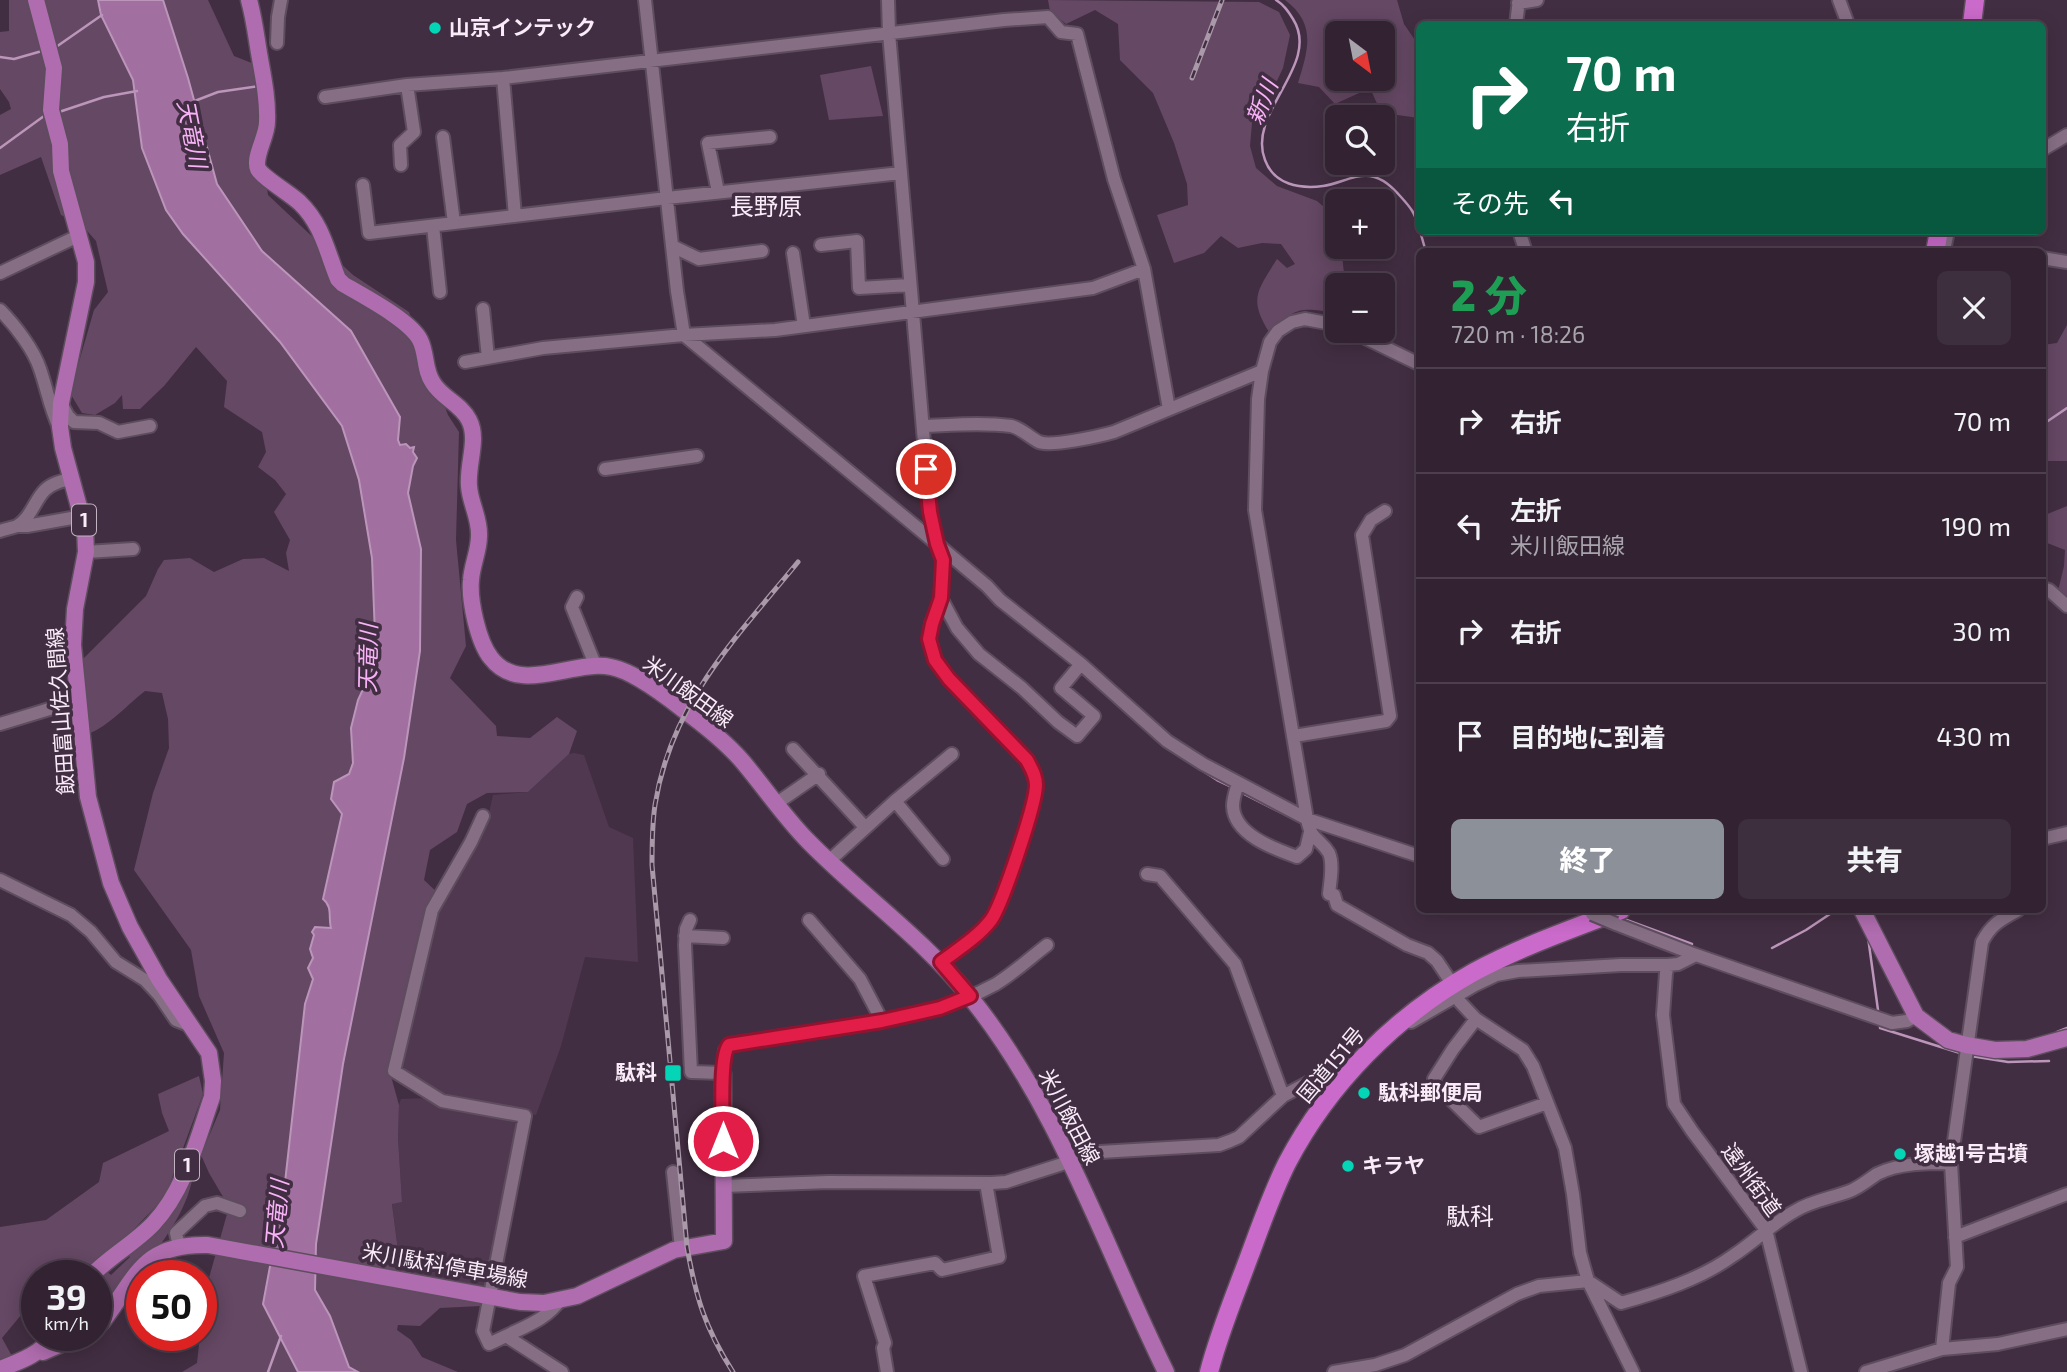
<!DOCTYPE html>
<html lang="ja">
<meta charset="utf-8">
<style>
body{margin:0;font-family:"Exo 2","Noto Sans JP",sans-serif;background:#3d2f3e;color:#f1f3f6;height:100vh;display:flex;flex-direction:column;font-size:26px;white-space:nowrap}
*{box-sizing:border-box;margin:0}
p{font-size:23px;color:#a8a4ac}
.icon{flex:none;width:38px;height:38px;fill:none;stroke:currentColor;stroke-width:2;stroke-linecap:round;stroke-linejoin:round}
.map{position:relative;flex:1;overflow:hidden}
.panel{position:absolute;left:1416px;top:248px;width:630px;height:665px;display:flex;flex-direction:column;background:#322232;border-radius:10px;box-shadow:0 4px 18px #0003,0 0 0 2px #4d3f4d}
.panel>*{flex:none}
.guide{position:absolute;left:1416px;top:21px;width:630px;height:214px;border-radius:10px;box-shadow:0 4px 18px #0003,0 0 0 2px #4d3f4d;background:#0b6e4f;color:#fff;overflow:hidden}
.needle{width:46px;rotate:148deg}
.controls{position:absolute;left:1325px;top:21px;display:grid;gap:14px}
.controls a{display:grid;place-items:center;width:70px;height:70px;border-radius:10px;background:#322232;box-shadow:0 4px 18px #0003,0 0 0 2px #4d3f4d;font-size:35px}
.speed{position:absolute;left:21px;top:1260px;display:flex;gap:14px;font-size:35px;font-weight:700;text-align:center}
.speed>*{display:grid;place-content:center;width:91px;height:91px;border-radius:50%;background:#322232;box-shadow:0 4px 18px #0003,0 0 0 2px #4d3f4d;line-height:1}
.speed small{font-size:18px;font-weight:400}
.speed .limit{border:10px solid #d22;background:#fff;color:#111}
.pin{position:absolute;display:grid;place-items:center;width:60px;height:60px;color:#fff;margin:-30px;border:4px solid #fff;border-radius:50%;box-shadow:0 2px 7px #0007}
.me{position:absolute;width:77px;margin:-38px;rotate:0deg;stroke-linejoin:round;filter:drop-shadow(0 0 5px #0008)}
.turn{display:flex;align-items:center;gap:24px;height:147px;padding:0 35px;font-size:32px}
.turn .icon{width:91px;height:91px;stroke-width:2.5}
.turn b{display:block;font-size:49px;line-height:60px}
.then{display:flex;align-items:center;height:66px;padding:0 35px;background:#0003;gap:14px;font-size:26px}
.round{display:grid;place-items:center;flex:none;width:74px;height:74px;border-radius:10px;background:#3d2f3e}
.head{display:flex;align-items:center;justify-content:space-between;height:119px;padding:0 35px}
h1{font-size:42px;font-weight:800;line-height:52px;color:#1e9e55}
.cta{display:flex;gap:14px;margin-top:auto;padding:14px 35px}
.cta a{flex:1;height:80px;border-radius:10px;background:#8c9099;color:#fff;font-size:28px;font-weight:800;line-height:80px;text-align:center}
.cta a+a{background:#3d2f3e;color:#f1f3f6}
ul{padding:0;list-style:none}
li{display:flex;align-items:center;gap:21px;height:105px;padding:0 35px;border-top:2px solid #4d3f4d}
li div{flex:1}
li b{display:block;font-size:26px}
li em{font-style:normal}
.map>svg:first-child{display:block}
.built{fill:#513851}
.green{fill:#654864;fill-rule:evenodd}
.water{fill:#a170a0;stroke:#bb95ba;stroke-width:2}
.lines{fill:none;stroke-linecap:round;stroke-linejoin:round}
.stream{stroke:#bb95ba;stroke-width:2.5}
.minor-casing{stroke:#5e4d5e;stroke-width:16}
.major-casing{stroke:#5e4d5e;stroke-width:19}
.highway-casing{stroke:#5e4d5e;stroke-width:21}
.minor{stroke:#866f85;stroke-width:12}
.major{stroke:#af6cae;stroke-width:16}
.highway{stroke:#ca6aca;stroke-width:18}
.rail-casing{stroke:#aa9aa9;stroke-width:5}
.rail{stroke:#422e42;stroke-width:2.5;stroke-dasharray:8;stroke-linecap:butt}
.minor-bridge-casing{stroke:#5e4d5e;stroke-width:16;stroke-linecap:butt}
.minor-bridge{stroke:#866f85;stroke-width:12}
.route-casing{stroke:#92132f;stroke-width:18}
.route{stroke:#e11d48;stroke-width:12}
.poi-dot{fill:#04d5b6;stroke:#422e42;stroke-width:2.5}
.labels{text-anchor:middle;stroke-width:7;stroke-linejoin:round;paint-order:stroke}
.shield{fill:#422e42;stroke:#c2b3c1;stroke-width:2}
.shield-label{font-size:19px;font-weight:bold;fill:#f9ecf8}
.poi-label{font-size:21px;font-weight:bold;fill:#f9ecf8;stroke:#422e42;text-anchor:start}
.street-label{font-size:21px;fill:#f9ecf8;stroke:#422e42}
.water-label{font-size:23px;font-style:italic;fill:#f8b2f7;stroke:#422e42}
.quarter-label{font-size:24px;fill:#f9ecf8;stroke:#422e42}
</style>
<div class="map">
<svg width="2067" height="1372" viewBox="0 0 2067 1372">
<rect width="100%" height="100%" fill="#422e42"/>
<path class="built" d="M574,753L584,755L609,827L633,838L638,962L585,957L561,1046L536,1115L442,1096L398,1067L434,913L488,818L493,795L528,792L569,754Z
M428,1098L433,1103L447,1109L453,1107L513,1119L518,1127L486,1287L481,1290L401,1274L392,1203L402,1202L398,1138L399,1105L401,1099Z"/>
<path class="green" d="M9,0H98L101,15L133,80L142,148L183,234L280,342L342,426L359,480L372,558L376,661L358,700L351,728L353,763L349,774L331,799L342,814L323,898C333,907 328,918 332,929L321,927C313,936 309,945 313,958L308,968L313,979L305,1004L284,1191L263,1304L298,1372H182L197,1363L200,1335H201L205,1292L229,1207L209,1173L201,1155L220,1110L224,1053L199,996L191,950L134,870L153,793L169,748L168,719L162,693L145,691C127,705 109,726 88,734C81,737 73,734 66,734L56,717L55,697L75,667L146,596L158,569L164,560L190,558L214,572L243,559L264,558L289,571L286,553L290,540L274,512L286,494L275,480L258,467L266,452L262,432L224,407L227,381L196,347L164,386L140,409H123L122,395L115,403L95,415L82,413L70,393L94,310L108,292L96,241L81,224L61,215L41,157L0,175V115L11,109L9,102L0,89V32L9,31Z
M163,0H208L234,56L267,69L259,141L268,195L353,275L409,312L448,415L459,432L456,540L466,646L450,678L496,726L497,736L530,738L557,717L577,731L569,754L528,792L487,793L467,804L457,832L430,850L424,880L440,895L389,1069L399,1105L398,1138L402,1202L392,1204L401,1274L482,1303L481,1306L440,1308L420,1326L398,1325L397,1330L411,1340L422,1357L458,1372H358L349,1367L330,1316L315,1290L316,1244L343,1064L404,758L420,651L421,549L408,493L415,459L414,447L410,448L400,445L398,440L400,417L351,331L262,251L217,184L188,78Z
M1048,0L1259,2L1279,12L1290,35L1283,68L1276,83L1259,103L1252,123L1250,146L1256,168L1277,186L1317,201L1337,218V247H1341L1345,281L1348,285H1337V313C1300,307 1296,307 1269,332C1248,298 1258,290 1277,259L1287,268L1295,264L1281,244L1262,243L1238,248L1221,236L1204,253L1174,263L1157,215L1188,205L1187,184L1174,143L1153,93L1120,60L1118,24L1095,10L1066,24L1050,11Z
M1285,0H1397L1404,24L1419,46V118L1390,114L1379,108L1370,88L1335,104L1319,87L1298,83C1308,50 1317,24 1285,0ZM1337,33H1382V79H1337Z
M871,66L883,116L829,120L820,75Z
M2067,325V461H2042V345L2057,343Z
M2067,506V597L2058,591L2064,566L2065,550L2042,541V514L2045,515Z
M199,1076L203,1094L165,1197L132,1231L79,1276H37V1300L31,1303L2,1338L13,1358L0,1362V1227L46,1220L99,1182L103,1163L169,1131L162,1113L158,1094Z
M190,1175L193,1176C183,1231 132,1278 96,1318V1280L105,1270L111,1275L130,1257L128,1254Z"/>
<path class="water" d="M98,0H163L188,78L217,184L262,251L351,331L400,417L398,440L400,445L406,444L410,448L414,447L413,452L417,458L413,466L408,493L421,549L420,651L404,758L343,1064L316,1244L315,1290L330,1316L349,1367L358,1372H298L263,1304L284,1191L305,1004L313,979L308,968L313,958L310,949L314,935L312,932L315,927L331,928C328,917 333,907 323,899L342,814L331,799L334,782L349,774L353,763L351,728L358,700L376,661L372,558L359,480L342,426L280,342L183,234L166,210L142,148L133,80L101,15Z"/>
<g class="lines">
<path class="stream" d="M1276,0C1284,5 1288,11 1293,19C1322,65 1246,112 1265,160C1274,185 1300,189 1323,186C1339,184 1354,174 1370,176C1383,178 1392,187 1401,197C1411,208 1415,213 1419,228
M56,47L102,15
M0,57L14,59L42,51
M192,102L218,92L260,86
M59,112L104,97L137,91
M0,148L44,116
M1420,231L1426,252
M2042,425L2067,408
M1203,771L1217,780L1234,788
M1242,793L1300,822
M1565,910L1569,911
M1624,919L1692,944
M1868,937L1878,1010
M1772,948L1806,930L1836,910
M1880,1026V1028L1960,1053
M2057,1032L2067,1028
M1971,1056L2008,1062L2049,1061
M268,1372L281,1336"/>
<defs>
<path id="minor" d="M645,0L677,291L684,335L937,544L987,586L1000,600L1081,664L1167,741L1203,764L1307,819L1419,856
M888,0L889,33L930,512L937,544L943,560L941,598L931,624L929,639L935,660L949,679L1027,759C1031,768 1036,775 1036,785C1036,804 1002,905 991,920C978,937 957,949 941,962
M1839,0L1848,24
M1518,3L1537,0
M1516,24L1519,0
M277,43L278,17L281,0
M503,78L515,216
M325,97L407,85L503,78L1004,20L1048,17L1061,32L1077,34L1114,179L1144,269L1169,409
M443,137L454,223
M2042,150L2067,135
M401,165L400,145L414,132L407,85
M363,185L369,233L667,198L901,173
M718,192L708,143L770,137
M433,226L440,292
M1519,231L1526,252
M821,245L857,241L859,288L910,285
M672,246L699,259L762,251
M1946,252L1944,250L1948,231
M793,253L804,326
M2042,258L2067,262
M0,273L78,236
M483,309L488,358
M0,310C15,325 34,350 40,369C47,389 50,408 59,427
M1337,325L1305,319L1292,322L1278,331L1270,342L1262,371L1258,399L1255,510L1307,819C1311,841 1320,838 1329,853C1334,865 1330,882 1329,894L1334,895L1337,905L1407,945L1428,953L1437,961L1453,985
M1351,331L1419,364
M465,362L543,348L684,335L775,330L1093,288L1144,269
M61,403L68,416L74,422L99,423L118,432L150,426
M923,426C952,425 982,422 1011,426C1021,428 1029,437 1039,442C1051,447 1100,436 1114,432L1262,371
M605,469L697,456
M17,526H27L83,516
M0,531C5,529 12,528 17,526C31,518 34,501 45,490C52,483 62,481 71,479
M86,552L133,549
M2042,588L2049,590L2067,606
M577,597L572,607L596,667
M941,598L957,628L979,654L1022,688L1058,722L1077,736L1094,716L1061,688L1081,664
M0,724L79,700
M1294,736L1386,721L1390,716L1362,535L1371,520L1385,511
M793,749L865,827
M1238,783C1236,790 1233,798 1233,806C1234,835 1275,849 1297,857L1306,849L1310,832
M895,801L943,859
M777,803L819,774
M483,816L471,842L432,910L394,1071L442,1101L525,1116L483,1331L489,1344L506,1336L562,1372
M2042,839L2067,833
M829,861L895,801L952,754
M1147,874L1160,876L1235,964L1283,1096
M0,880L71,915L91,932L116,962L145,980L159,995L176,1020L191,1026
M690,920L686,929L685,945L691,1072L723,1073L725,1050L732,1044C767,1039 802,1033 837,1028C892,1020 947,1011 996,984C1014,973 1030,958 1047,945
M809,920L860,979L882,1021
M1616,924L1696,955L1892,1023L1907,1021L1916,1016
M685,936L723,938
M1668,965L1666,973L1663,1015L1674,1104L1692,1131L1766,1230L1801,1372
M1450,987L1460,1002L1476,1019L1523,1050L1533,1066L1565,1148L1573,1194L1580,1253L1588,1281L1633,1372
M1476,1019L1453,1049L1434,1079L1435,1084L1479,1127L1547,1103
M1411,1022L1475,985L1496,975L1518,971L1621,965H1668L1678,964L1696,955
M673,1172L681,1248
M724,1186L829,1182L992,1183L1006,1182L1100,1152L1219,1145L1230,1141L1239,1137L1283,1096L1328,1072L1355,1065
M1955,1237L2067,1194
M179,1246L176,1233L205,1206L217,1203L240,1211
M506,1336C526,1326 547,1319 560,1300
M1942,1349L1949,1283L1957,1267L1951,1163L1982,942C1992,923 2001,920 2018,910
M887,1372L883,1348L885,1343L864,1276L935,1263L942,1270L999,1257L986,1183
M1334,1372L1375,1365L1405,1355L1517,1294L1539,1286L1588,1281L1621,1303C1660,1292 1701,1279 1734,1255C1755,1241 1773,1223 1795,1211C1811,1201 1832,1198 1850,1191C1860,1187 1868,1180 1877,1174C1899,1163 1927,1163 1951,1163
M1866,1372L1942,1349L1998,1344L2067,1329"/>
<path id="major" d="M36,0L54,68L51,110L60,144L61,171L86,262V282L61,403L60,427L63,448L85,529L86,552L75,609L73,645L88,797L111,883L130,927L159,979L209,1053L213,1081L212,1097C197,1140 185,1190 153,1224C135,1243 110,1256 91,1276
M249,0C254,18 256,35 259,53C263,76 268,99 267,122C267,137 253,157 258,169C263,178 291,194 300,203C322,224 327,252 338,279L343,284C363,296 410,320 420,340C427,354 424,370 433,383C442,398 461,404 469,420C479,439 467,464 469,486C470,503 480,518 479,536C479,551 472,565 471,580C469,600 478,642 491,658C520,696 573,659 611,667C633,671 663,694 681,708C703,724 726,742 743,762C765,788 785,818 809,842C861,895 923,938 970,997C1059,1107 1104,1246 1166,1372
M1862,910L1916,1016L1948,1040L1966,1045L1995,1050L2027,1049L2067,1038
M96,1324H100L103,1321C137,1276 143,1243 208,1245L520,1302L544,1303L577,1296L674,1250L724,1241L723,1073
M43,1352L82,1335
M0,1369C21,1361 41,1354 54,1335"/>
<path id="highway" d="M1972,24L1975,0
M1935,252L1939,231
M1209,1372C1219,1333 1235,1295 1249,1257C1261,1225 1272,1193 1287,1163C1329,1083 1395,1016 1474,972C1520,947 1572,929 1621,910"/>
</defs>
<use href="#minor" class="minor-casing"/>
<use href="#major" class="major-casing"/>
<use href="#highway" class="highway-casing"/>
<use href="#minor" class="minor"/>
<use href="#major" class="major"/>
<use href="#highway" class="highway"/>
<defs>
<path id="rail" d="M1192,78L1222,0
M733,1372C705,1328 696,1298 687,1247L652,865C652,845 652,825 655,805C671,703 735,639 798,562"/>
</defs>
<use href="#rail" class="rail-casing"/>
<use href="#rail" class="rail"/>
<defs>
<path id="minor-bridge" d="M1592,914L1616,924"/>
</defs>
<use href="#minor-bridge" class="minor-bridge-casing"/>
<use href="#minor-bridge" class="minor-bridge"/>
</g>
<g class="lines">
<defs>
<path id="route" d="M723,1141C723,1123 719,1056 729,1045L882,1021L940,1008L970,996L941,962C957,950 978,937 991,920C1002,905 1036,804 1036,785C1036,775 1031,768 1027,760L949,679L935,660L929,639L932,624L941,598L943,560L937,544L930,512L926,469"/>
</defs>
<use href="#route" class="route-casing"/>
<use href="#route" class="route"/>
</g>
<g class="poi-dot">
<circle cx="435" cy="28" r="7"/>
<rect x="664" y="1064" width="18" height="18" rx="3.5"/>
<circle cx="1364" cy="1093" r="7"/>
<circle cx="1900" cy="1154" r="7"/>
<circle cx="1348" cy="1166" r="7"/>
</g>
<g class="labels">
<g class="shield">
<rect x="72" y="504.5" width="24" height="31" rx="5"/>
<rect x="175" y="1149.5" width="24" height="31" rx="5"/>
</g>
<g class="shield-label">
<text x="84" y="527">1</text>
<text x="187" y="1172">1</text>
</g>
<g class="poi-label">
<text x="449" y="35">山京インテック</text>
<text x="657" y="1080" text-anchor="end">駄科</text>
<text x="1378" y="1100">駄科郵便局</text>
<text x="1914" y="1161">塚越1号古墳</text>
<text x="1362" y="1173">キラヤ</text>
</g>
<g class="street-label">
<text transform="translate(688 692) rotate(36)" y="7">米川飯田線</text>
<text transform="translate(61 711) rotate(-94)" y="7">飯田富山佐久間線</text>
<text transform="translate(1331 1065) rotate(-50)" y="7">国道151号</text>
<text transform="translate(1069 1117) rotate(62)" y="7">米川飯田線</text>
<text transform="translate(1751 1180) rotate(54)" y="7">遠州街道</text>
<text transform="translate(445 1266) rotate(10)" y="7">米川駄科停車場線</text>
</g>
<g class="water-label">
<text transform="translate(1262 102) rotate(-68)" y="8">新川</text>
<text transform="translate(192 134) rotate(79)" y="8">天竜川</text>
<text transform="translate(368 658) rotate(-89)" y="8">天竜川</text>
<text transform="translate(277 1214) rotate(-85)" y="8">天竜川</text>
</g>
<g class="quarter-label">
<text x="766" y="215">長野原</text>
<text x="1470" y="1225">駄科</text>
</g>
</g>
</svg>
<div class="controls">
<a><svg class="needle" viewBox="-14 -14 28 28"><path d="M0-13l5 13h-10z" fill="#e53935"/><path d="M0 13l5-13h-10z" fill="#a8a4ac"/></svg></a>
<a><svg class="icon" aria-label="search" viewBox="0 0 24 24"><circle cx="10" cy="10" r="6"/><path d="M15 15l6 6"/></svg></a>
<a>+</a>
<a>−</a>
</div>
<div class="speed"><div>39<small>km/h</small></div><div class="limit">50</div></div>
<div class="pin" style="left:926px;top:469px;background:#d93025"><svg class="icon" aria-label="arrive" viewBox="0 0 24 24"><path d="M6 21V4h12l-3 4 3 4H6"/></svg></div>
<svg class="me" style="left:723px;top:1141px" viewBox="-20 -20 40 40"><circle r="17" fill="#e11d48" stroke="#fff" stroke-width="3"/><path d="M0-11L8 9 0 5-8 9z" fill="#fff"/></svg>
<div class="guide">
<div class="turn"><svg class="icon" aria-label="right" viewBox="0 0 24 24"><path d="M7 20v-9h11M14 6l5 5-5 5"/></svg><div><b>70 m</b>右折</div></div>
<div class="then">その先<svg class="icon" aria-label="left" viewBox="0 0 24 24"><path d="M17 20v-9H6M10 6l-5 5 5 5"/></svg></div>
</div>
<section class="panel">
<div class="head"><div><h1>2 分</h1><p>720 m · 18:26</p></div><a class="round"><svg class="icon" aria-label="close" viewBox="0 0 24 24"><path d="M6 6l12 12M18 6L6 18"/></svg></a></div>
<ul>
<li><svg class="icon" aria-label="right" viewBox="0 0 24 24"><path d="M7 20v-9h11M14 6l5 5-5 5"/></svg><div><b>右折</b></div><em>70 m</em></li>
<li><svg class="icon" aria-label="left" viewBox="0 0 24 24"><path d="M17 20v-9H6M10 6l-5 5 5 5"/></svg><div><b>左折</b><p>米川飯田線</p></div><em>190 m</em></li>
<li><svg class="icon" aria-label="right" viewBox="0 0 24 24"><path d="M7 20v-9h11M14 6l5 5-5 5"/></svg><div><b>右折</b></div><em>30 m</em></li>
<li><svg class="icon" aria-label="arrive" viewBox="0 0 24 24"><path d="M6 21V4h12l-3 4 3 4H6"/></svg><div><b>目的地に到着</b></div><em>430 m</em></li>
</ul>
<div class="cta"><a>終了</a><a>共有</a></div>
</section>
</div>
